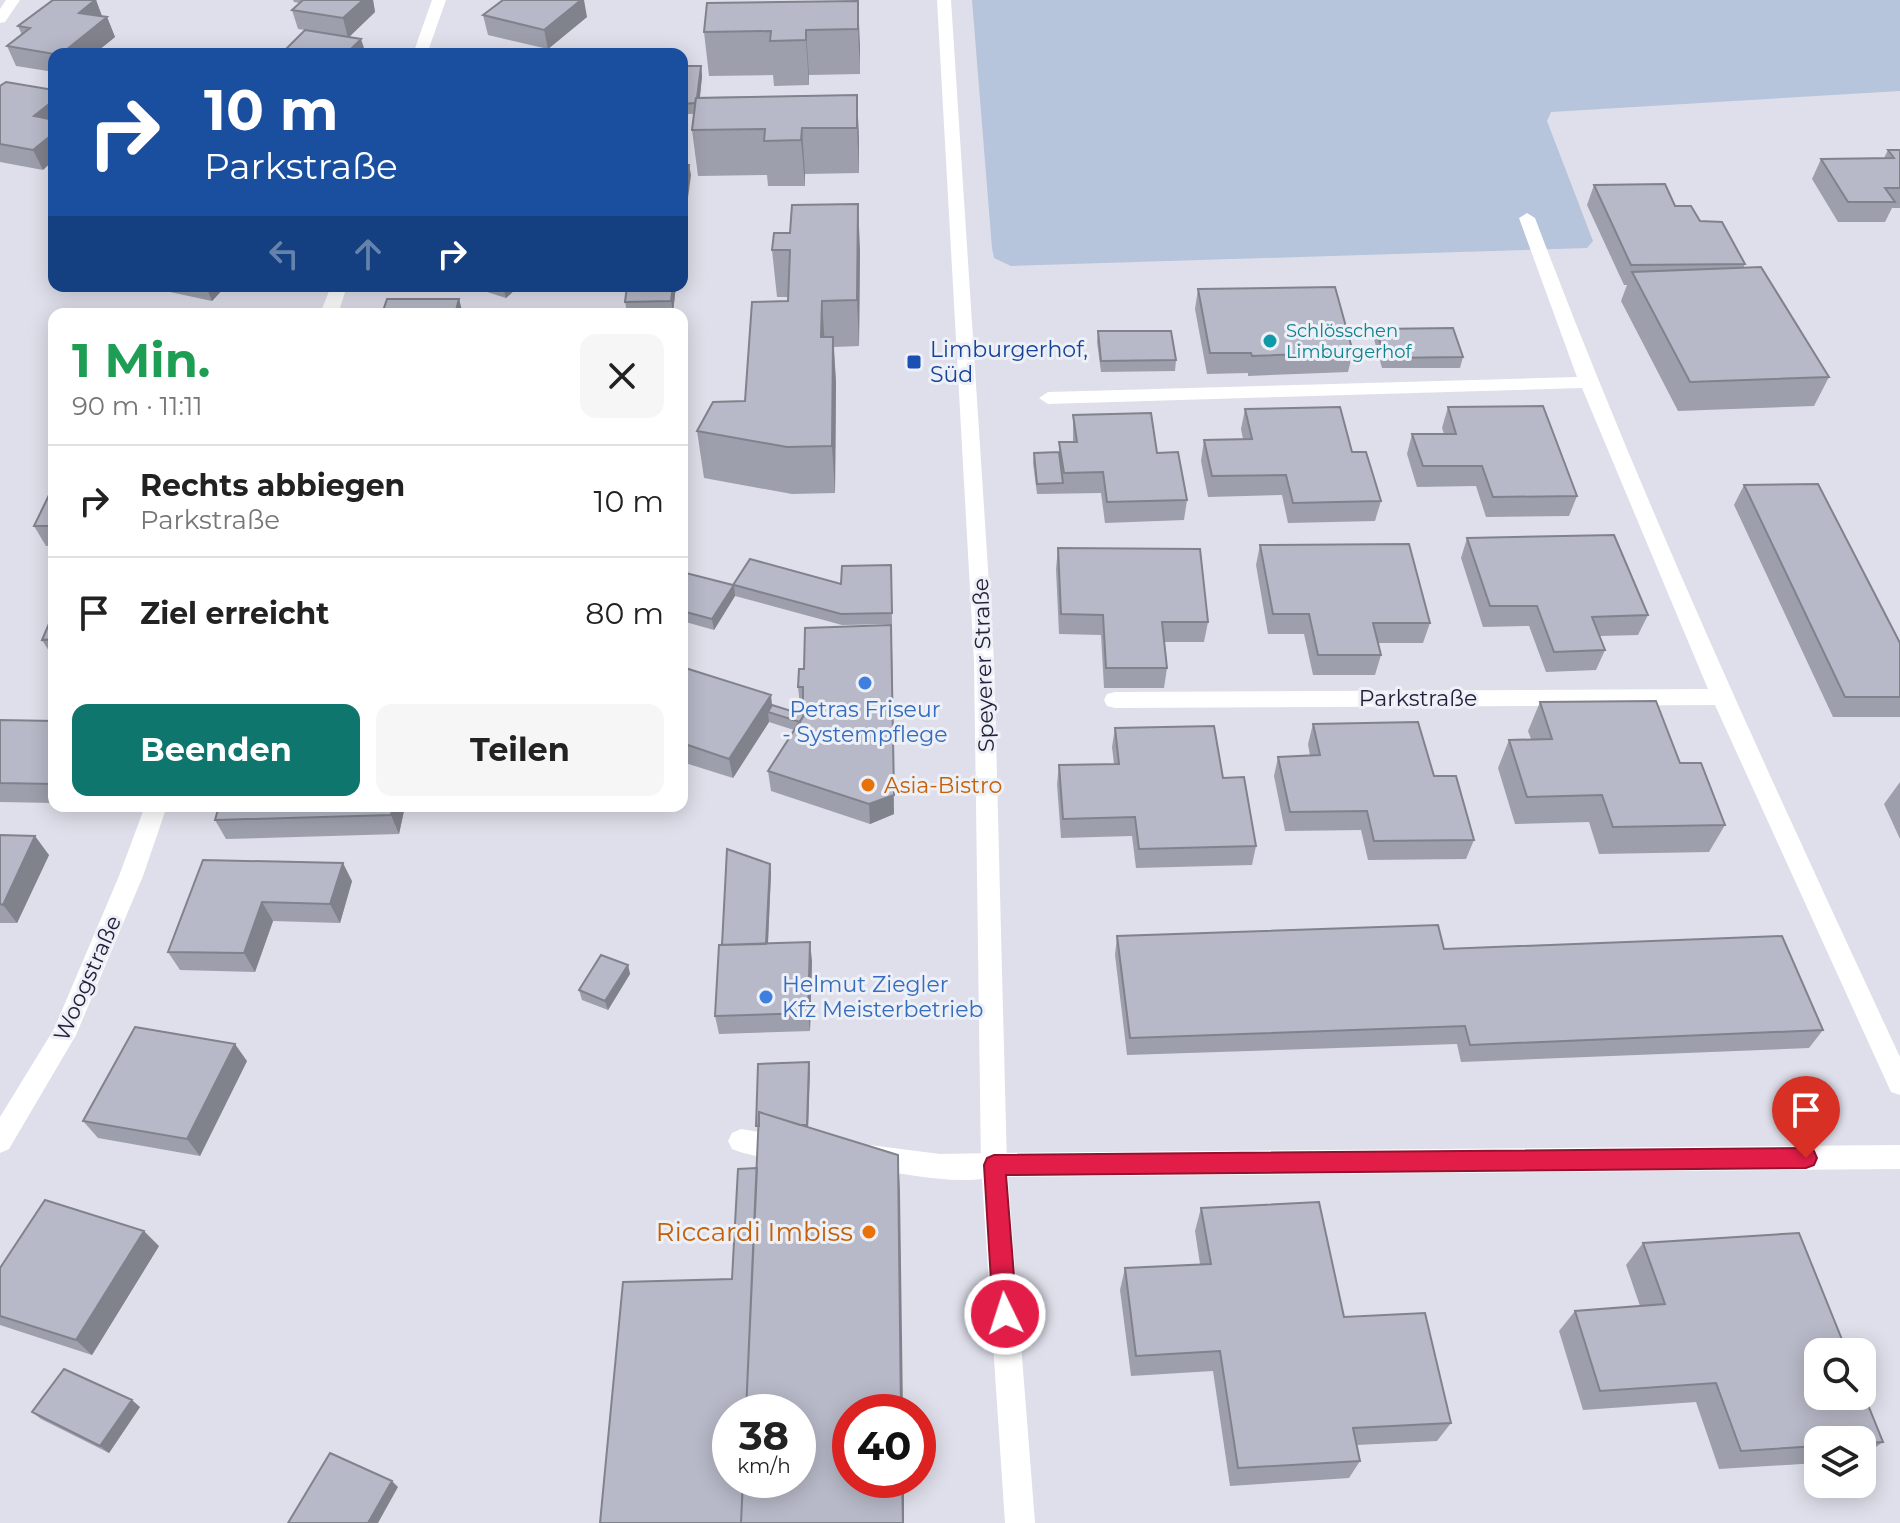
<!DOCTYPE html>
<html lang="de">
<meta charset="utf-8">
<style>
body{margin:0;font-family:Montserrat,sans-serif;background:#f6f6f6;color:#222;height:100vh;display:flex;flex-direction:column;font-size:30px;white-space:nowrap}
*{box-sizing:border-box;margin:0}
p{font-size:26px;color:#767676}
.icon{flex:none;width:44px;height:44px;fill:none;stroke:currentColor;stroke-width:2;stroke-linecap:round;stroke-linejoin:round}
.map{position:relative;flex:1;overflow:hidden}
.panel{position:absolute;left:48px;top:308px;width:640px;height:504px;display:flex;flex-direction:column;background:#fff;border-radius:16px;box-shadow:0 4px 20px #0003}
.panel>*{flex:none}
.guide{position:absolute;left:48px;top:48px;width:640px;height:244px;border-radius:16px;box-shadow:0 4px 20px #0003;background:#1a4fa0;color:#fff;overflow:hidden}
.fabs{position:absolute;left:1804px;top:1338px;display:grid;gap:16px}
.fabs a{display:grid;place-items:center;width:72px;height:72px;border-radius:16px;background:#fff;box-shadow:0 4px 20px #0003;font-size:40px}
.speed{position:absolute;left:712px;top:1394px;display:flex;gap:16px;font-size:40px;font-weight:700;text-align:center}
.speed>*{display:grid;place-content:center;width:104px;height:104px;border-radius:50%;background:#fff;box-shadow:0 4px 20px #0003;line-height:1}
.speed small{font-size:20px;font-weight:400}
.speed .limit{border:12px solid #d22;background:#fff;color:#111}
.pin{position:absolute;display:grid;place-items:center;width:68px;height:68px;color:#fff;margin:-82px -34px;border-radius:50% 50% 50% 0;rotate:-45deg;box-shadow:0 0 8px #0007}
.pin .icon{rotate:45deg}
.me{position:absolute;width:88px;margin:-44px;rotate:356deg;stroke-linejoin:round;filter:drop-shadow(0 0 6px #0008)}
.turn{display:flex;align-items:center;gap:28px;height:168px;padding:0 24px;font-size:36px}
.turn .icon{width:104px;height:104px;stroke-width:2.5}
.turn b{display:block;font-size:56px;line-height:68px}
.lanes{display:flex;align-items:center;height:76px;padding:0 24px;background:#0003;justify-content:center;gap:40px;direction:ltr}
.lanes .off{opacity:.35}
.round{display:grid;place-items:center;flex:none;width:84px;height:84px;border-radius:16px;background:#f6f6f6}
.headline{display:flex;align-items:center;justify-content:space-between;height:136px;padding:0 24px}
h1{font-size:48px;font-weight:700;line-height:60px;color:#1e9e55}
.cta{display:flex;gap:16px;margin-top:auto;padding:16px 24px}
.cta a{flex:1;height:92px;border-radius:16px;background:#0f766e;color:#fff;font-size:32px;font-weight:700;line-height:92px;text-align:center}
.cta a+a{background:#f6f6f6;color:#222}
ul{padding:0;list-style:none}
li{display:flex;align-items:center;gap:24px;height:112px;padding:0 24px;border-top:2px solid #e0e0e0}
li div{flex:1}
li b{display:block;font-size:30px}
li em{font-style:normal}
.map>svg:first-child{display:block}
.green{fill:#b6c4dc}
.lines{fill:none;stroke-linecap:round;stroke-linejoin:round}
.service{fill:#fff;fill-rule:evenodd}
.minor{fill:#fff;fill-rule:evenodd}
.tertiary{fill:#fff;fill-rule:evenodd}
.wall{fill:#9d9fac}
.shaded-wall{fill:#80828c}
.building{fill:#b7b9c8;stroke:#80828c;stroke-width:2}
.route{fill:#e11d48;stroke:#92132f;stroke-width:2}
.culture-dot{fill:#0f9aa8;stroke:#eef0f7;stroke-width:3}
.transit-dot{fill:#1a4fb4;stroke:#eef0f7;stroke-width:3}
.shop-dot{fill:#3f7fe0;stroke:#eef0f7;stroke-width:3}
.food-dot{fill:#e8710a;stroke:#eef0f7;stroke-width:3}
.labels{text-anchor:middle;stroke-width:6;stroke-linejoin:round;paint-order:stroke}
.far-culture-label{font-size:18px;fill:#0d838f;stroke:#eef0f7;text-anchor:start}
.transit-label{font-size:22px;fill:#164399;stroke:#eef0f7;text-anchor:start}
.street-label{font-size:22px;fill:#221f3a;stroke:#eef0f7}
.shop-label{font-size:22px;fill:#366cbe;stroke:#eef0f7}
.food-label{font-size:22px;fill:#c56008;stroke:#eef0f7;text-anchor:start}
.near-food-label{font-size:26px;fill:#c56008;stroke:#eef0f7;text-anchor:end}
</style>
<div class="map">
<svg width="1900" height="1523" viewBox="0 0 1900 1523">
<rect width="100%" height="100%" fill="#dedfea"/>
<path class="green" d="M972,0H1900V91L1551,112L1547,121L1593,241L1587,248L1011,266L994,258L992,248Z"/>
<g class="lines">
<path class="service" d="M741,1129L797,1138L801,1147L797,1156C780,1162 749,1156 732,1149L728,1141L732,1133Z
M870,1145L940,1154L994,1153L1003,1156L1007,1165L1003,1174C967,1188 908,1174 870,1169L861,1166L857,1157L861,1148Z"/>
<path class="minor" d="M6,0H20L5,22L0,23V9Z
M432,0H446L427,54H413Z
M1527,213L1535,218C1643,504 1771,780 1900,1057V1095L1891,1092L1715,705L1115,708L1107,706L1104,700L1107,694L1115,692L1708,689L1582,388L1048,404L1039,398L1048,392L1577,377L1519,218Z
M331,286H347L338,314H320Z
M145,806H167L143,876L76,1035L9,1149L0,1153V1117L54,1029L119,876Z
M1900,1145V1169L994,1177L985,1174L981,1165L985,1156L994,1153Z"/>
<path class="tertiary" d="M937,0H951L994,661L1007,1165L1035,1523H1005L981,1165L974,661Z"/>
</g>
<path class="wall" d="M96,0L102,16L107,17L115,37L94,54H54V72L16,66L7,46L22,35L18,26Z
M293,0H373L375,12L349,37L298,29L292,10L300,3L294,2Z
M858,1L860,74L809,75V85L774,86L773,75L709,76L704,32Z
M483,15L587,17L548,49L488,35Z
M682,66H701L702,76L700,97L857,95L859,140V173L805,174V186H768L767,175L698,176L692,130L694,114H682Z
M6,82L43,170L0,162V86Z
M1888,150H1900V208H1892L1885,222H1838L1812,179L1821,159L1884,158Z
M1594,185L1675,206L1700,221L1745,264L1743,268L1829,377L1814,406L1678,411L1621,301L1627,285H1624L1587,205Z
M772,250H860L859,346L834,347L836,383L835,493L792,494L704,478L697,431L745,401L788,301V297H777Z
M142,286H226L212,301Z
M468,286H519L506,298Z
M627,286H676L673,312H627L625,302Z
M1198,289L1353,352L1348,372L1248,376V373L1207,374L1195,309Z
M1376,329L1463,357L1460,368H1382L1374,339Z
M1098,331L1176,360L1175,371L1101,372L1097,342Z
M1448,407L1577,496L1569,516L1486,517L1476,486L1417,487L1407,454L1412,434H1444L1442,428Z
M1245,409L1352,452L1381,501L1375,521L1288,523L1282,495L1208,497L1201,461L1204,440L1243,439L1241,429Z
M1073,415L1157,453L1187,500L1184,520L1105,523L1101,493L1037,494L1033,463L1034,453L1059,452V442H1073Z
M1744,485L1900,643V717H1833L1734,505Z
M54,493V546H46L34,526Z
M1467,538L1648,615L1638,635L1600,636L1605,650L1596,670L1546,672L1529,626L1483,627L1461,558Z
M1260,545L1430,623L1423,643H1378L1381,655L1375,675H1313L1304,634H1268L1256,565Z
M1058,548L1208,622L1204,642H1164L1167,668L1164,688H1104L1101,635L1059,634L1056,569Z
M891,565L892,624L842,625L735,596L714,630L682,621V572L733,585L841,584Z
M54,612V659L42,640Z
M682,667L772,705L804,715L803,706H800L798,687L799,669L894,814L870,824L771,791L768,771L794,730L769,722L733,778L682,762Z
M1540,702L1680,763L1725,825L1709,852L1599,854L1589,822L1515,824L1498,768L1509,740L1531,739L1528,731Z
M0,720L54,721V803L0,802Z
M1313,724L1434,776L1474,840L1466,859L1368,860L1361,830L1285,831L1274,776L1278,757L1310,756L1308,744Z
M1115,728L1223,778L1256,846L1252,865L1136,868L1132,836L1061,838L1057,784L1059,765L1114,764L1112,747Z
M1900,782V839L1884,804Z
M405,806L399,834L226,839L215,820Z
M0,835L49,855L17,923H0Z
M203,860L352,881L340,923L273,921L255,972L180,970L168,952Z
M770,864L771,873L768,944L812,961L810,1031L719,1034L715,1016L722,945Z
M1117,936L1444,949L1823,1030L1809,1048L1461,1062L1457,1044L1127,1055L1115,955Z
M628,965L630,974L608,1010L582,1000L579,990Z
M247,1061L200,1156L98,1138L83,1121Z
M1201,1208L1344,1317L1451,1423L1437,1441L1357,1445L1360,1461L1349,1478L1230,1486L1213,1371L1131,1376L1120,1290L1125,1268L1200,1264L1195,1231Z
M1643,1243L1818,1440V1463L1719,1469L1696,1402L1583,1410L1559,1331L1575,1311L1640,1306L1626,1265Z
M159,1246L92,1355L0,1325V1268Z
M140,1407L109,1453L41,1419L32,1412Z
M1883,1442L1862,1457V1443Z"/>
<path class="shaded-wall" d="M96,0L103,19L79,13Z
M359,0H373L375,12L348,38L343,18Z
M581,0H584L587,17L548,49L544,30Z
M858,1L860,45V74L858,29Z
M107,17L115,37L94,54H61Z
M806,30L809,75V85L806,40Z
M361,39L366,54H346Z
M701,66L702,76L698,114L697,103Z
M857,95L859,140V173L857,128Z
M54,100V127L34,116Z
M802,128L805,174V186L801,140Z
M54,133V160L43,170L33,150Z
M689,165L691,175L682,243V221Z
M858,204L860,250L859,346L857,300Z
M206,286H226L212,301Z
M503,286H519L506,298Z
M673,286H676L673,312L671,301Z
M459,299L463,314H455Z
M822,301L825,347L821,337Z
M833,337L836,383L835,493L832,446Z
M734,585L735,596L714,630L712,619Z
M892,645L894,814L870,824L869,804Z
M771,695L773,714L768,712L769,722L733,778L729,759Z
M393,806H405L399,834L391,815Z
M35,836L49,855L17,923L3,905Z
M343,863L352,881L340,923L330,904Z
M770,864L771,873L767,963L766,954Z
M262,902L273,921L255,972L244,953Z
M810,942L812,961L810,1031L808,1013Z
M628,965L630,974L608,1010L605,1001Z
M235,1044L247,1061L200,1156L187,1139Z
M809,1062L810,1071L808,1133L807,1125Z
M898,1155L900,1192L903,1412H901Z
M144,1231L159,1246L92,1355L76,1340Z
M132,1400L140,1407L109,1453L100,1446Z
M902,1480H904V1523H903Z
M392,1481L398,1487L378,1523H368Z"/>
<path class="building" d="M53,0H95L79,13L107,17L61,54H54L7,46L30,28L18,26Z
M303,0H363L343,18L292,10Z
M503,0H581L544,30L483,15Z
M858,1V29L806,30V40L770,41L771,31L704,32L707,3Z
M305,30L361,39L346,54H281Z
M494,50L509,54H490Z
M682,66H701L697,98H696L695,103L682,104Z
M6,82L54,90V100L34,116L54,120V133L33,150L0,144V86Z
M857,95V128H802L801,140L764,141L765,129L692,130L696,98Z
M1888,150H1900V188H1885L1895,202H1848L1821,159L1894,158Z
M682,165H689L682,221Z
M1665,184L1675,206H1691L1700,221L1722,222L1745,264L1631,265L1594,185Z
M858,204L857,300L822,301L821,337H833L832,446L787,447L697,431L713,402L745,401L752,302L788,301L790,250H772L774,233H790L792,205Z
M1761,267L1829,377L1690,382L1632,272Z
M627,286H673L671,301L625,302Z
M1335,287L1353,352L1252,356L1251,353H1210L1198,289Z
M387,299H459L455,314H382Z
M1453,328L1463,357L1385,358L1376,329Z
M1098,331H1171L1176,360L1101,361Z
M1543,406L1577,496L1493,497L1482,466H1423L1412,434H1456L1448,407Z
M1340,407L1352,452H1366L1381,501L1293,503L1286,475L1212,476L1204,440L1252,439L1245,409Z
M1151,413L1157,453L1178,452L1187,500L1107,502L1103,472L1064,473L1059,442H1077L1073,415Z
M1059,452L1063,483L1037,484L1034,453Z
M1818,484L1900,643V697H1845L1744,485Z
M50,493H54V526H34Z
M1614,535L1648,615L1592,617L1605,650L1554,652L1537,606H1490L1467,538Z
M1409,544L1430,623H1373L1381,655H1318L1309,614H1273L1260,545Z
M1058,548L1200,549L1208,622H1162L1167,668H1106L1103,615L1061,614Z
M750,559L841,584L842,566L891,565L892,613L841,614L734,585L712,619L682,611V572L733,585Z
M54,612V639L42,640Z
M891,625L894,795L869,804L768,771L809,707L803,705V687H798L799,669H804L805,628Z
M682,667L771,695L729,759L682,743Z
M1656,701L1680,763H1701L1725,825L1613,827L1602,795L1527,797L1509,740L1552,739L1540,702Z
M772,705L804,715L800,722L768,712Z
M0,720L54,721V784L0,783Z
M1418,722L1434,776H1456L1474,840L1374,841L1367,811L1290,812L1278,757L1320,755L1313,724Z
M1214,726L1223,778L1244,777L1256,846L1139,849L1135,817L1063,819L1059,765L1119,764L1115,728Z
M219,806H393L391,815L215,820Z
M0,835L35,836L3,905L0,904Z
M727,849L770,864L766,944L722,945Z
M203,860L343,863L330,904L262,902L244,953L168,952Z
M1438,925L1444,949L1782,936L1823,1030L1470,1045L1465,1026L1130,1038L1117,936Z
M810,942L808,1013L715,1016L719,945Z
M601,955L628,965L605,1001L579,990Z
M135,1027L235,1044L187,1139L83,1121Z
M809,1062L807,1125H800L759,1112V1126H756L758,1064Z
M759,1112L898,1155L901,1412H850V1480H902L903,1523H741L743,1480H798V1412H746Z
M757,1168L746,1412H730V1480H743L741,1523H600L623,1282L732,1279L738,1169Z
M45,1200L144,1231L76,1340L0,1316V1268Z
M1319,1202L1344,1317L1425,1313L1451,1423L1353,1428L1360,1461L1238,1468L1220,1351L1136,1356L1125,1268L1211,1264L1201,1208Z
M1799,1233L1847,1352H1818V1396H1862V1390L1883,1442L1862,1443V1440H1818V1446L1741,1451L1716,1383L1600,1391L1575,1311L1665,1304L1643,1243Z
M64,1369L132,1400L100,1446L32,1412Z
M330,1453L392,1481L368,1523H288Z"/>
<path class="route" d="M1806,1148L1814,1151L1817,1158L1814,1165L1806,1168L1006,1175L1017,1314L1013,1322L1005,1325L997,1322L993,1314L984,1165L987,1158L994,1155Z"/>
<circle class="culture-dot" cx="1270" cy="341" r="8"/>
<rect class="transit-dot" x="906" y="354" width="16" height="16" rx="4"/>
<g class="shop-dot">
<circle cx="865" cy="683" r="8"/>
<circle cx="766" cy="997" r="8"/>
</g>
<g class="food-dot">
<circle cx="868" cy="785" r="8"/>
<circle cx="869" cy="1232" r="8"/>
</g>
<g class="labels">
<g class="far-culture-label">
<text x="1286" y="337">Schlösschen<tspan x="1286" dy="21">Limburgerhof</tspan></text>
</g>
<g class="transit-label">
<text x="930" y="357">Limburgerhof,<tspan x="930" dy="25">Süd</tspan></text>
</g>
<g class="street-label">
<text transform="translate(983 665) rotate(-92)" y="8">Speyerer Straße</text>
<text x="1418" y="706">Parkstraße</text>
<text transform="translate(87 978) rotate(-66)" y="8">Woogstraße</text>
</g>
<g class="shop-label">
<text x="865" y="717">Petras Friseur<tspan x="865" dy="25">- Systempflege</tspan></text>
<text x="782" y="992" text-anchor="start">Helmut Ziegler<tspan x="782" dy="25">Kfz Meisterbetrieb</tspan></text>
</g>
<g class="food-label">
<text x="884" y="793">Asia-Bistro</text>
</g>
<g class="near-food-label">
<text x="853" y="1241">Riccardi Imbiss</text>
</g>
</g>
</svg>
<div class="fabs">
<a><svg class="icon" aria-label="search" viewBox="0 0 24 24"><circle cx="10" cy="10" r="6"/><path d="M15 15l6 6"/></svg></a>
<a><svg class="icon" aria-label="layers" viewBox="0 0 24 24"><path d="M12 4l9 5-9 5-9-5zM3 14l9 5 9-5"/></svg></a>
</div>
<div class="speed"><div>38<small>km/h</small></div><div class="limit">40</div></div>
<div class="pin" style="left:1806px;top:1158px;background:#d93025"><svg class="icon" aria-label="arrive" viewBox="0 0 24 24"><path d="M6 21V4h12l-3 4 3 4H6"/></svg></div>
<svg class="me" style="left:1005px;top:1314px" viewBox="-20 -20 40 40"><circle r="17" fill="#e11d48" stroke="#fff" stroke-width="3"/><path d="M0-11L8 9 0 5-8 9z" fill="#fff"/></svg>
<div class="guide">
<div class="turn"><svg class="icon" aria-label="right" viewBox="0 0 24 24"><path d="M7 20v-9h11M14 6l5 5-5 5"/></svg><div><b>10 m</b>Parkstraße</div></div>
<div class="lanes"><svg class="icon off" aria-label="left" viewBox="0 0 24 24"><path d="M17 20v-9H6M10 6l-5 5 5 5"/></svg><svg class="icon off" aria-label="ahead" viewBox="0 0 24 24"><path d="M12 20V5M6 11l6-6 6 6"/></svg><svg class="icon" aria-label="right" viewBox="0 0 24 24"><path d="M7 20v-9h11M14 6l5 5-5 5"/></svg></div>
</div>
<section class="panel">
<div class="headline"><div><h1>1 Min.</h1><p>90 m · 11:11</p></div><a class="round"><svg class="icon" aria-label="close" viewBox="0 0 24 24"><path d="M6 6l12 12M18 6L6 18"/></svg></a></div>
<ul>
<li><svg class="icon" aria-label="right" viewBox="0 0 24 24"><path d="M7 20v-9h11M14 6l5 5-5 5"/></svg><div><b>Rechts abbiegen</b><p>Parkstraße</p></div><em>10 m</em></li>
<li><svg class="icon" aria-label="arrive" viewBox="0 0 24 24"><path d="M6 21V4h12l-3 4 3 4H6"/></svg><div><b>Ziel erreicht</b></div><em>80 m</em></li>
</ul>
<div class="cta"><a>Beenden</a><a>Teilen</a></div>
</section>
</div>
